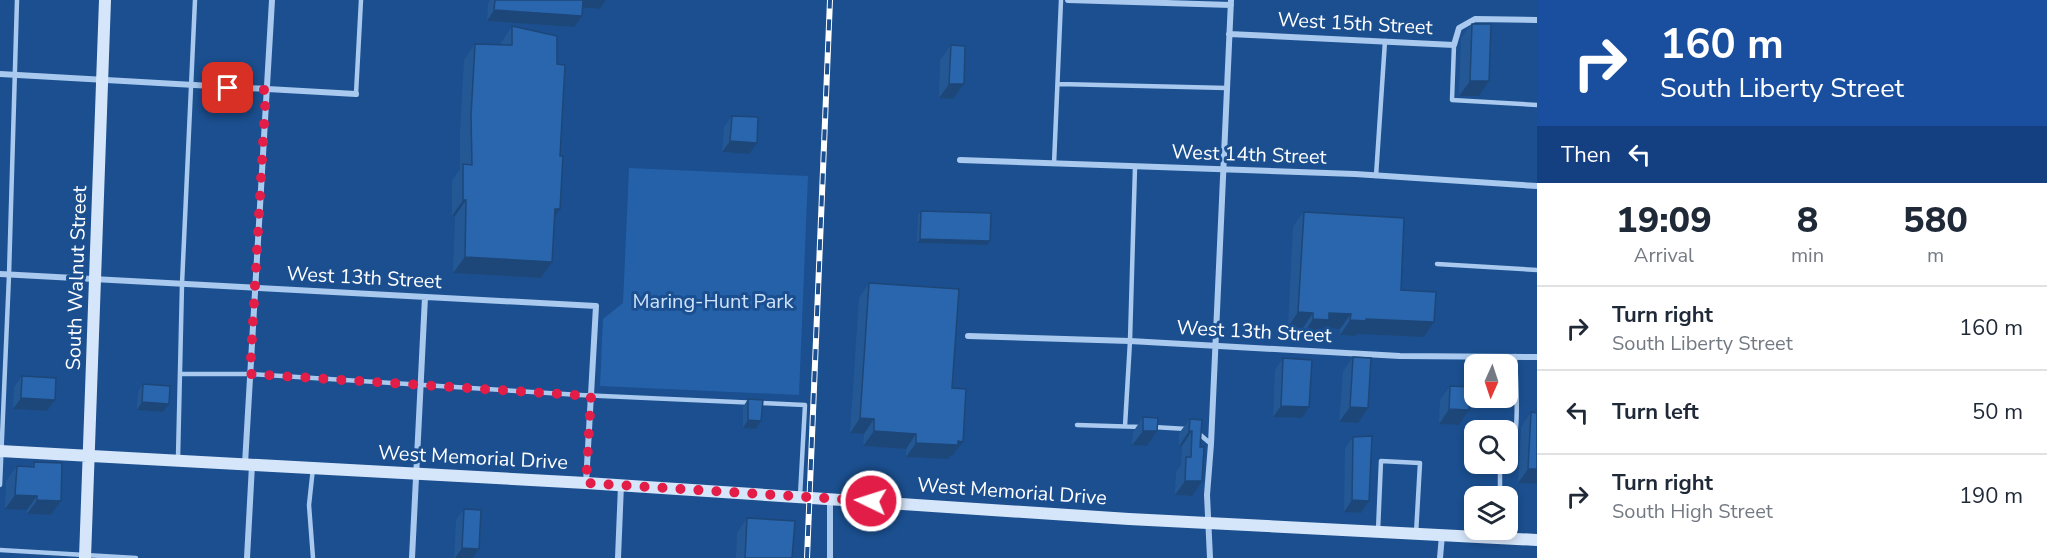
<!DOCTYPE html>
<style>
body{margin:0;font-family:"Nunito Sans",sans-serif;background:#f2f2f3;color:#1f2937;height:100vh;display:flex;flex-direction:column;font-size:22px;white-space:nowrap}
*{box-sizing:border-box;margin:0}
p{font-size:20px;color:#747a83}
.icon{flex:none;width:33px;height:33px;fill:none;stroke:currentColor;stroke-width:2;stroke-linecap:round;stroke-linejoin:round}
.map{position:relative;flex:1;overflow:hidden}
.side{display:flex;flex-direction:column;background:#fff;width:510px}
.side>*{flex:none}
.guide{background:#1a4fa0;color:#fff;overflow:hidden}
.needle{width:39px;rotate:183deg}
.controls{position:absolute;left:1464px;top:354px;display:grid;gap:12px}
.controls a{display:grid;place-items:center;width:54px;height:54px;border-radius:12px;background:#fff;box-shadow:0 3px 9px #0003;font-size:30px}
.pin{position:absolute;display:grid;place-items:center;width:51px;height:51px;color:#fff;margin:-26px;border-radius:12px;box-shadow:0 3px 9px #0006}
.me{position:absolute;width:66px;margin:-33px;rotate:274deg;stroke-linejoin:round;filter:drop-shadow(0 0 4px #0008)}
.turn{display:flex;align-items:center;gap:21px;height:126px;padding:0 24px;font-size:27px}
.turn .icon{width:78px;height:78px;stroke-width:2.5}
.turn b{display:block;font-size:42px;line-height:51px}
.then{display:flex;align-items:center;height:57px;padding:0 24px;background:#0003;gap:12px;font-size:22px}
.eta{display:flex;justify-content:space-evenly;align-items:center;height:102px;text-align:center}
.eta b{font-size:36px;font-weight:800;line-height:42px}
ul{padding:0;list-style:none}
li{display:flex;align-items:center;gap:18px;height:84px;padding:0 24px;border-top:2px solid #e0e1e3}
li div{flex:1}
li b{display:block;font-size:22px}
li em{font-style:normal}
main{display:flex;flex:1;min-height:0}
.map>svg:first-child{display:block}
.green{fill:#2461a8}
.lines{fill:none;stroke-linecap:round;stroke-linejoin:round}
.lane{stroke:#a9c9ee;stroke-width:4.5}
.street{stroke:#a9c9ee;stroke-width:6}
.secondary{stroke:#d6e6fa;stroke-width:12}
.rail-casing{stroke:#fff;stroke-width:6}
.rail{stroke:#1b4f8f;stroke-width:4;stroke-dasharray:11;stroke-linecap:butt}
.wall{fill:#245895}
.shaded-wall{fill:#1d4779}
.building{fill:#2a66ad;stroke:#1d4779;stroke-width:1.5}
.route{stroke:#e11d48;stroke-width:10;stroke-dasharray:0 18}
.labels{text-anchor:middle;stroke-width:6;stroke-linejoin:round;paint-order:stroke}
.street-label{font-size:20px;fill:#fff;stroke:#1b4f8f}
.park-label{font-size:20px;fill:#cfe3fa;stroke:#1b4f8f}
</style>
<main>
<div class="map">
<svg width="1537" height="558" viewBox="0 0 1537 558">
<rect width="100%" height="100%" fill="#1b4f8f"/>
<path class="green" d="M629,168L808,176L799,395L600,386L603,319L623,303Z"/>
<g class="lines">
<path class="lane" d="M1454,45L1452,100L1537,105
M1059,84L1227,88
M356,94L361,0
M1054,164L1061,0
M1376,176L1385,41
M1437,264L1537,270
M180,374H250L580,395L805,405L800,496
M1077,425L1142,427
M1125,426L1130,341L1135,167
M1153,427L1187,429
M1197,432L1211,444
M178,458L182,284L195,0
M1508,461C1521,438 1516,383 1515,356
M313,468L309,505L313,558
M0,485L9,275L17,0
M1500,496V474L1505,464
M1378,531L1381,461L1420,463L1416,534
M0,550L136,558"/>
<path class="street" d="M1068,0L1231,5
M1229,34L1454,45L1459,28L1475,19L1537,20
M0,74L356,94
M960,160L1355,174L1537,186
M0,274L596,306L586,483
M968,336L1130,341L1400,356L1537,357
M245,464L272,0
M247,558L252,465
M412,558L425,297
M618,558L621,485
M830,558V499
M1210,558L1207,495L1211,444L1231,0
M1440,558L1442,535"/>
<path class="secondary" d="M0,451L586,483L1129,519L1537,540
M85,558L105,0"/>
<defs>
<path id="rail" d="M807,558L830,0"/>
</defs>
<use href="#rail" class="rail-casing"/>
<use href="#rail" class="rail"/>
</g>
<path class="wall" d="M490,0H606L600,9L583,8L574,27L487,21L488,4Z
M1472,24L1489,81L1479,96H1459L1461,38Z
M512,26L557,64L560,156V209L555,216L552,262L541,278L453,273L455,216H452V181L460,169V132L464,60L475,44L501,45V43Z
M951,45L964,84L953,99L939,98L940,60Z
M732,116L749,154L722,152L724,127Z
M921,211L987,245L917,243L918,215Z
M1304,212L1401,290L1434,322L1424,337L1357,334L1356,336L1340,335V329L1323,328L1319,334H1303V328L1288,327L1293,226Z
M869,283L952,388L963,442L952,456H950L948,459L906,457V449L863,446L864,434L850,433L859,298Z
M1353,357L1358,423L1339,422L1343,371Z
M1283,358L1309,407L1302,418L1273,417L1275,370Z
M22,376L55,400L47,411L13,409L14,387Z
M143,384L169,404L163,412L137,410L138,392Z
M1450,386L1469,410L1459,425L1439,424L1440,400Z
M748,399L756,429L743,428V407Z
M1531,412L1537,484L1518,483L1521,427Z
M1143,417L1157,431L1147,446L1132,445L1133,432Z
M1190,419L1202,420L1192,496L1175,495L1176,472L1181,465L1182,446H1179V433Z
M1353,437L1369,501L1361,513L1344,512L1345,448Z
M34,462L61,501L51,515L27,514V510L5,509L6,481L17,466L31,467Z
M464,509L479,549L473,558H454L456,520Z
M747,518L792,558H736L737,533Z"/>
<path class="shaded-wall" d="M581,0H606L600,9L576,7Z
M494,10L582,16L574,27L487,21Z
M1470,81H1489L1479,96H1459Z
M949,84H964L953,99L939,98Z
M730,141L757,143L749,154L722,152Z
M463,200H466L455,216H452Z
M555,209H560L549,225Z
M920,239L990,241L987,245L917,243Z
M465,257L552,262L541,278L453,273Z
M1298,312L1313,313L1303,328L1288,327Z
M1329,313L1351,314L1340,329L1323,328L1319,334H1303L1313,319Z
M1366,319L1434,322L1424,337L1357,334L1356,336L1340,335L1350,320Z
M21,398L55,400L47,411L13,409Z
M142,402L169,404L163,412L137,410Z
M1281,406L1309,407L1302,418L1273,417Z
M1350,407L1368,408L1358,423L1339,422Z
M1449,409L1469,410L1459,425L1439,424Z
M860,418L874,419L864,434L850,433Z
M748,420L761,421L756,429L743,428Z
M874,431L916,434L906,449L863,446Z
M1143,431H1157L1147,446L1132,445Z
M1189,431H1192L1182,446H1179Z
M958,441L963,442L952,456H950L948,459L906,457L916,443Z
M1528,469H1537V484L1518,483Z
M1185,481H1202L1192,496L1175,495Z
M15,495L37,496L27,510L5,509Z
M37,500L61,501L51,515L27,514Z
M1352,500L1369,501L1361,513L1344,512Z
M462,548L479,549L473,558H455Z"/>
<path class="building" d="M495,0H583L582,16L494,10Z
M1472,24H1491L1489,81H1470Z
M512,26L557,36V64L565,65L560,156H563L560,209H555L552,262L465,257L466,200H463V164L472,165L471,116L475,44L512,45Z
M951,45L965,46L964,84H949Z
M732,116L758,117L757,143L730,141Z
M921,211L991,213L990,241L920,239Z
M1304,212L1404,218L1401,290L1436,292L1434,322L1366,319V321L1350,320L1351,314L1329,313V320L1313,319V313L1298,312Z
M869,283L959,289L952,388L966,389L963,442L958,441V445L916,443V434L874,431V419L860,418Z
M1353,357L1371,358L1368,408L1350,407Z
M1283,358L1312,360L1309,407L1281,406Z
M22,376L56,378L55,400L21,398Z
M143,384L170,386L169,404L142,402Z
M1450,386L1470,387L1469,410L1449,409Z
M748,399L763,400L761,421L748,420Z
M1531,412L1537,413V469H1528Z
M1143,417L1158,418L1157,431H1143Z
M1190,419L1202,420L1200,447H1204L1202,481H1185L1186,457H1191L1192,431H1189Z
M1372,436L1369,501L1352,500L1353,437Z
M34,462L62,463L61,501L37,500V496L15,495L17,466L34,467Z
M464,509L481,510L479,549L462,548Z
M747,518L795,521L792,558H745Z"/>
<g class="lines">
<path class="route" d="M228,88L266,90L250,374L591,396L586,483L871,501"/>
</g>
<g class="labels">
<g class="street-label">
<text transform="translate(1355 23) rotate(3)" y="7">West 15th Street</text>
<text transform="translate(1249 154) rotate(2)" y="7">West 14th Street</text>
<text transform="translate(364 277) rotate(3)" y="7">West 13th Street</text>
<text transform="translate(76 278) rotate(-88)" y="7">South Walnut Street</text>
<text transform="translate(1254 331) rotate(3)" y="7">West 13th Street</text>
<text transform="translate(473 457) rotate(3)" y="7">West Memorial Drive</text>
<text transform="translate(1012 491) rotate(4)" y="7">West Memorial Drive</text>
</g>
<g class="park-label">
<text x="713" y="308">Maring-Hunt Park</text>
</g>
</g>
</svg>
<div class="controls">
<a><svg class="needle" viewBox="-14 -14 28 28"><path d="M0-13l5 13h-10z" fill="#e53935"/><path d="M0 13l5-13h-10z" fill="#747a83"/></svg></a>
<a><svg class="icon" aria-label="search" viewBox="0 0 24 24"><circle cx="10" cy="10" r="6"/><path d="M15 15l6 6"/></svg></a>
<a><svg class="icon" aria-label="layers" viewBox="0 0 24 24"><path d="M12 4l9 5-9 5-9-5zM3 14l9 5 9-5"/></svg></a>
</div>
<div class="pin" style="left:228px;top:88px;background:#d93025"><svg class="icon" aria-label="arrive" viewBox="0 0 24 24"><path d="M6 21V4h12l-3 4 3 4H6"/></svg></div>
<svg class="me" style="left:871px;top:501px" viewBox="-20 -20 40 40"><circle r="17" fill="#e11d48" stroke="#fff" stroke-width="3"/><path d="M0-11L8 9 0 5-8 9z" fill="#fff"/></svg>
</div>
<section class="side">
<div class="guide">
<div class="turn"><svg class="icon" aria-label="right" viewBox="0 0 24 24"><path d="M7 20v-9h11M14 6l5 5-5 5"/></svg><div><b>160 m</b>South Liberty Street</div></div>
<div class="then">Then<svg class="icon" aria-label="left" viewBox="0 0 24 24"><path d="M17 20v-9H6M10 6l-5 5 5 5"/></svg></div>
</div>
<div class="eta">
<div><b>19:09</b><p>Arrival</p></div>
<div><b>8</b><p>min</p></div>
<div><b>580</b><p>m</p></div>
</div>
<ul>
<li><svg class="icon" aria-label="right" viewBox="0 0 24 24"><path d="M7 20v-9h11M14 6l5 5-5 5"/></svg><div><b>Turn right</b><p>South Liberty Street</p></div><em>160 m</em></li>
<li><svg class="icon" aria-label="left" viewBox="0 0 24 24"><path d="M17 20v-9H6M10 6l-5 5 5 5"/></svg><div><b>Turn left</b></div><em>50 m</em></li>
<li><svg class="icon" aria-label="right" viewBox="0 0 24 24"><path d="M7 20v-9h11M14 6l5 5-5 5"/></svg><div><b>Turn right</b><p>South High Street</p></div><em>190 m</em></li>
</ul>
</section>
</main>
